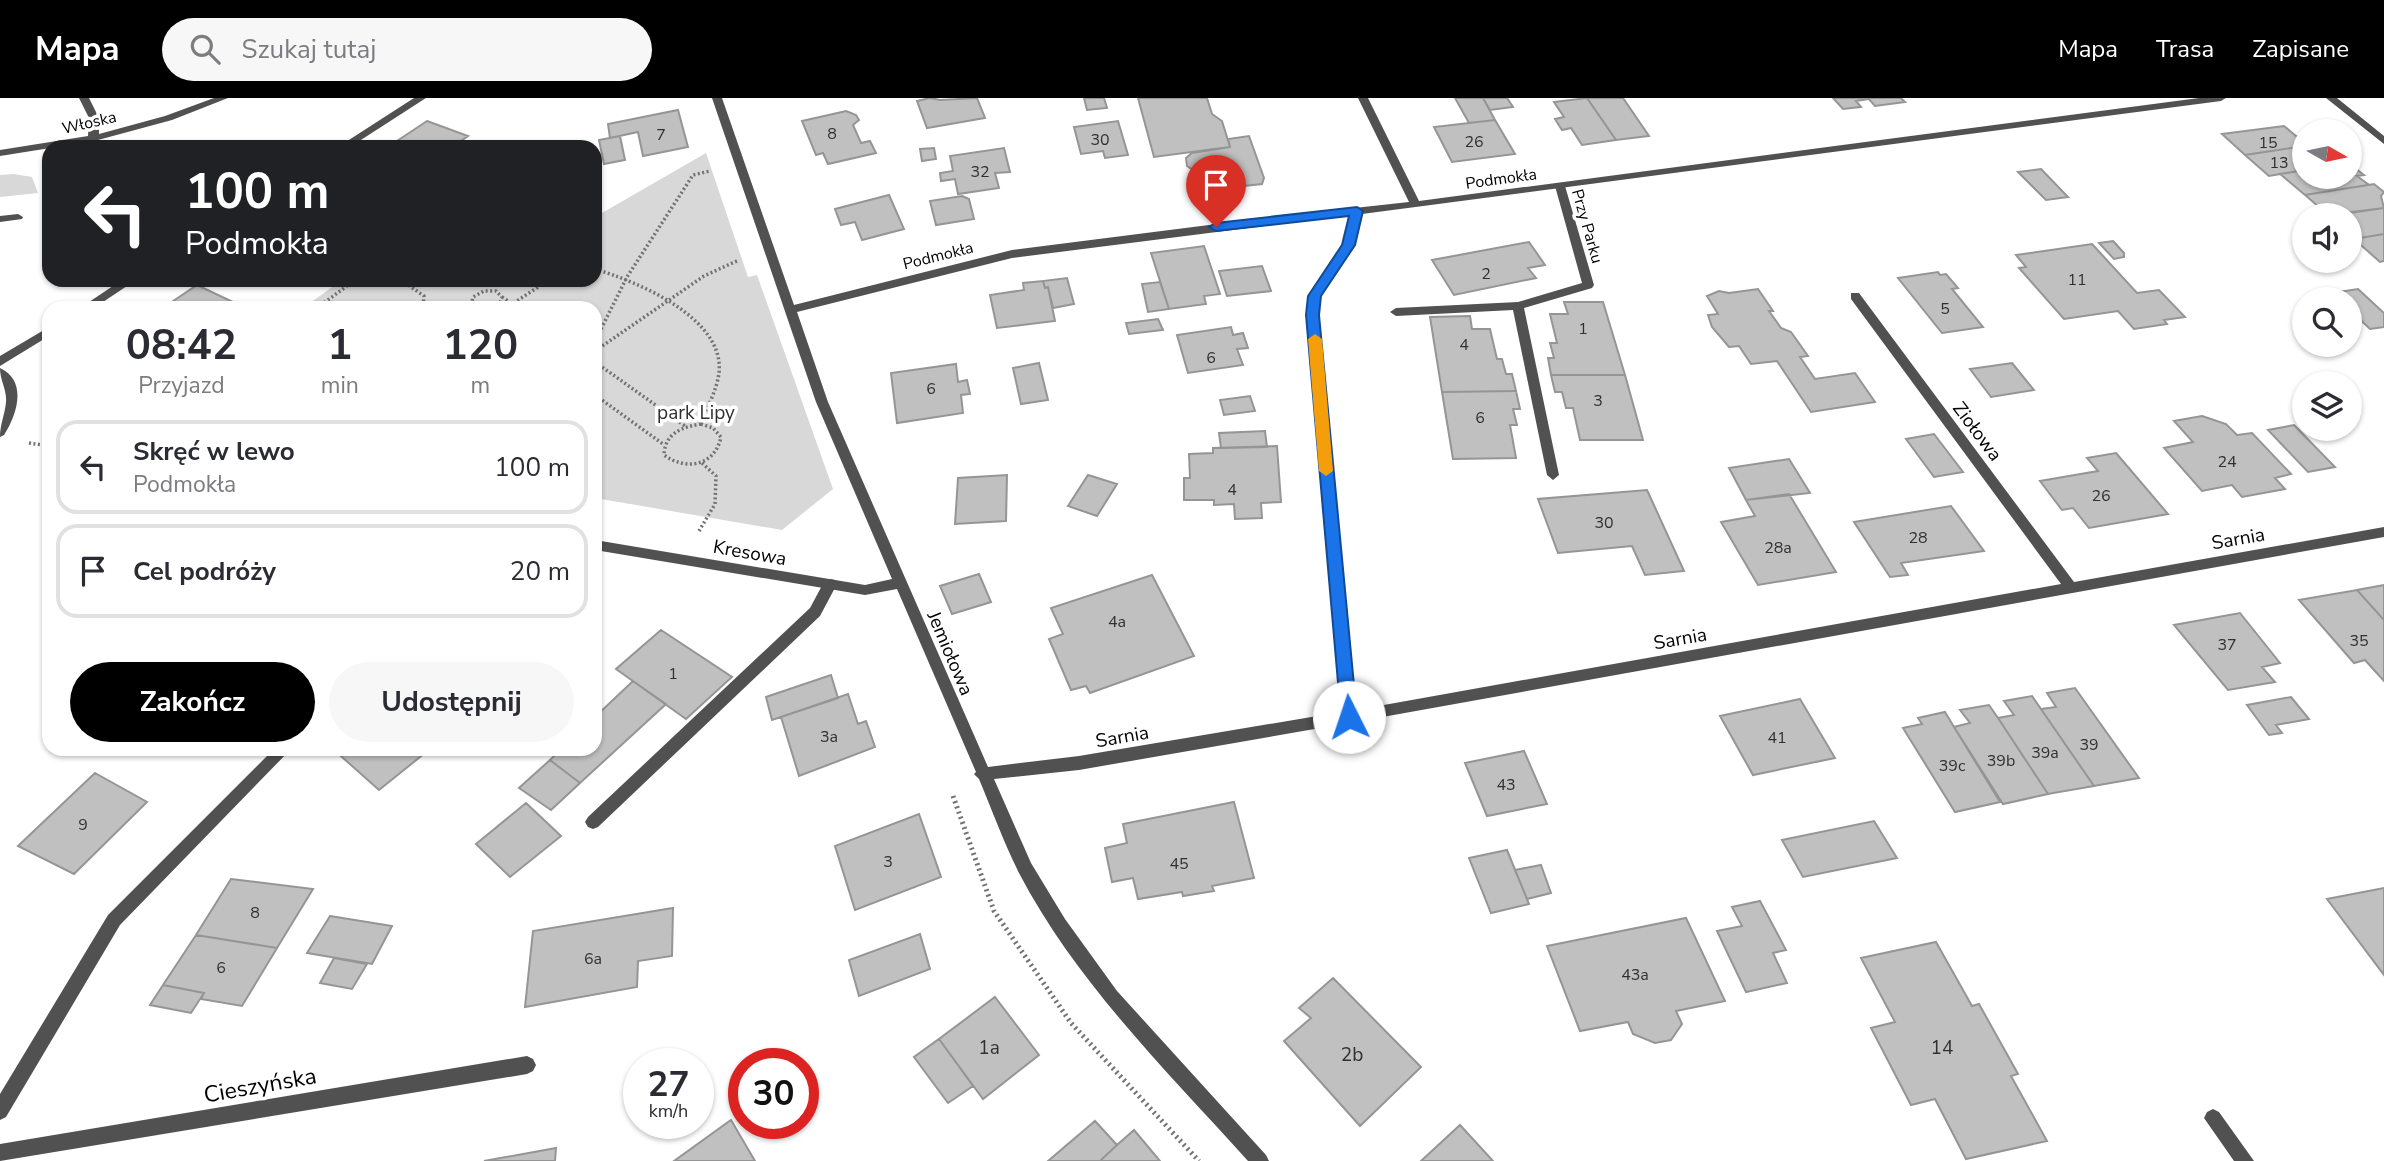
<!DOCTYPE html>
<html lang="pl">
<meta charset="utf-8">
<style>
body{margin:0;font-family:"Nunito Sans",sans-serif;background:#f7f7f7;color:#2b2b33;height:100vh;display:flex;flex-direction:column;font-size:26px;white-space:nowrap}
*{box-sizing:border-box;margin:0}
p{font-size:23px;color:#7c7c81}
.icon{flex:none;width:38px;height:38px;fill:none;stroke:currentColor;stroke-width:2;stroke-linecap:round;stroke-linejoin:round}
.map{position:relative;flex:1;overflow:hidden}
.details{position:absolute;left:42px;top:203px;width:560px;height:455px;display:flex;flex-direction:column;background:#fff;border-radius:21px;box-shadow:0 2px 5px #0004}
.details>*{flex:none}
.banner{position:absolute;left:42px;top:42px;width:560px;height:147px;border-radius:21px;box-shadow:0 2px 5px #0004;background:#202124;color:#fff;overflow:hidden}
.needle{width:46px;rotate:99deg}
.fabs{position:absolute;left:2292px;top:21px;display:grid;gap:14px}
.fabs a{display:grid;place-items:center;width:70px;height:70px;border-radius:50%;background:#fff;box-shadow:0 2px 5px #0004;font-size:35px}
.speed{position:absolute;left:623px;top:950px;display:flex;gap:14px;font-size:35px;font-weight:700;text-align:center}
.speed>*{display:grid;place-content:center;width:91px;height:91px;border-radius:50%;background:#fff;box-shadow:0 2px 5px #0004;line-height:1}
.speed small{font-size:18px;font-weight:400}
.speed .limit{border:10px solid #d22;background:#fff;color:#111}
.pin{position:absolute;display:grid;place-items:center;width:60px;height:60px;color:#fff;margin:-72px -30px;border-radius:50% 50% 50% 0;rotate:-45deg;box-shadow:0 0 7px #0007}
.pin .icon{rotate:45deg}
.me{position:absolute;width:77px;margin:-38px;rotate:356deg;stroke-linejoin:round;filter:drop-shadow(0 0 5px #0008)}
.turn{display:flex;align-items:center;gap:24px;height:147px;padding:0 28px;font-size:32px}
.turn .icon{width:91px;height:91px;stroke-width:2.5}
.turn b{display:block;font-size:49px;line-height:60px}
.eta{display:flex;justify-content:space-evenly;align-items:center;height:119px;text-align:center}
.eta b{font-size:42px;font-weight:700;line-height:49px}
.cta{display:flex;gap:14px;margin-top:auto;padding:14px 28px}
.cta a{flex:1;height:80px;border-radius:42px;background:#000;color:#fff;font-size:28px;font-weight:700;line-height:80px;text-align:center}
.cta a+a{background:#f7f7f7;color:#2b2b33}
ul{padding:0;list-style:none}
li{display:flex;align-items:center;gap:21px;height:94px;margin:0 14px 10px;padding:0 14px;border:4px solid #e1e1e2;border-radius:21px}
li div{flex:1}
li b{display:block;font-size:26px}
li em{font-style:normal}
header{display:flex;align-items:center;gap:42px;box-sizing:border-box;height:98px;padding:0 35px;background:#000;color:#fff}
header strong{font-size:33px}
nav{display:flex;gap:38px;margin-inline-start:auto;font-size:24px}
.search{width:490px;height:63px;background:#f7f7f7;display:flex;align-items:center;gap:18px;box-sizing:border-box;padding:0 24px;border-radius:38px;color:#7c7c81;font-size:26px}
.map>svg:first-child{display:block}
.green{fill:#d8d8d8}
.building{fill:#c0c0c0;stroke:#959595;stroke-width:2}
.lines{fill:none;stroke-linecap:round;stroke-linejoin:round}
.path-far1{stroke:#737373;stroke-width:3.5;stroke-dasharray:2 2.5;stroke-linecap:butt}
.path{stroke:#737373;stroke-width:5;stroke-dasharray:2 3.5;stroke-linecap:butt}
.lane{fill:#515151;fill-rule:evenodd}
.street{fill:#515151;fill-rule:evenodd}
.route{fill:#1a73e8;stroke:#114b97;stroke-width:2}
.slow{fill:#f59e0b}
.labels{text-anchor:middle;stroke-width:7;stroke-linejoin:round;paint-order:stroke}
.far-street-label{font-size:16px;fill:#000;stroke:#fff}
.number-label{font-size:16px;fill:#303030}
.park-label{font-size:19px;fill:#2f2f2f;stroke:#fff}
.street-label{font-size:19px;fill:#000;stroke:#fff}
.near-number-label{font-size:19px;fill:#303030}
.near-street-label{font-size:23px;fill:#000;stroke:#fff}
</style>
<header>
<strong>Mapa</strong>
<div class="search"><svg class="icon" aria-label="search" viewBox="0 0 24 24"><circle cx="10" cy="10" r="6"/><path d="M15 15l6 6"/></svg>Szukaj tutaj</div>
<nav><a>Mapa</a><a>Trasa</a><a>Zapisane</a></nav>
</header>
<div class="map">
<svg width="2384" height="1063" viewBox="0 0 2384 1063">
<rect width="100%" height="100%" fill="#fff"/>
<path class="green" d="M706,55L748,179L757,177L833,391L782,432L595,400V210H303L342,182H595V119Z
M14,76L32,79L38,95L0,99V77Z"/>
<path class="building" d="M930,0L940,2L977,0L985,20L927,30L917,3Z
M1084,0H1104L1107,10L1087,12Z
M1138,0H1207L1212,16L1222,23L1230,49L1154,59Z
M1455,0H1483L1495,22L1469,25Z
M1483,0H1507L1513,9L1490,12Z
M1587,0H1623L1649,38L1616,42Z
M1587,0L1616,42L1582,47L1571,30L1562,32L1555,21L1564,19L1554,4Z
M1833,0H1867L1868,1L1856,3L1861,9L1843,11Z
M1868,0H1901L1905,4L1875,8Z
M678,12L688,49L643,58L638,34L610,40L608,26Z
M846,13L856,17L859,22L853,27L861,45L870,43L876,55L828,66L823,55L816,57L802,23Z
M1495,22L1515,56L1452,64L1434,29Z
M427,23L468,38L452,49H388Z
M1118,23L1128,57L1105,60L1103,53L1081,56L1074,29Z
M2284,28L2296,38L2305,39V48L2245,57L2222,36Z
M620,38L625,62L604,66L599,42Z
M1249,38L1264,80L1262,86L1244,88L1237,84L1211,87L1208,75L1196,74L1187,68L1186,60L1192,55L1230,49L1228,41Z
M2305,48V72L2269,78L2245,57Z
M934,50L936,61L922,63L920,51Z
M1004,50L1010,74L995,75L999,90L958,96L955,81L941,83L940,75L953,73L950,58Z
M2350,66L2364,77L2357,78L2369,87L2305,97L2280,76L2305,72V79H2350Z
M2041,71L2068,99L2046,102L2018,74Z
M2374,86L2384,94L2381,98L2384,110L2328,117L2305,97Z
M889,97L904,131L862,142L855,124L841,127L835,111Z
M962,98L969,101L974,121L936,127L930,103Z
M2384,110V136L2354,141L2350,137V117H2336Z
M2384,136V163L2380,164L2354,141Z
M2113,143L2124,155V159L2114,161L2099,145Z
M1529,144L1545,167L1528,170L1536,180L1454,197L1432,162Z
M2092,146L2137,195L2159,192L2185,219L2164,222L2167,226L2134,231L2118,213L2064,221L2019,170L2026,169L2016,157Z
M1204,148L1220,196L1204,198L1206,206L1169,211L1151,155Z
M1262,168L1271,193L1227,198L1219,173Z
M1938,174L1940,177L1946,176L1958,190L1952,191L1983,229L1942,235L1898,180Z
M1067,180L1074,206L1053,210L1048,189L1045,190L1043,183Z
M1043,183L1045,190L1048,189L1055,223L997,230L990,197L1024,192L1023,185Z
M1160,184L1169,211L1148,214L1142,186Z
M197,187L237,206L231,210H163Z
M1758,191L1773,213H1769L1781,230L1791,234L1808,258L1800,259L1815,281L1855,275L1875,304L1811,314L1777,263L1751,266L1739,248L1729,249L1712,229L1708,217L1718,216L1707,198L1719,193L1729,195Z
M2358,191L2384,215V229L2370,231L2350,212V201H2339L2332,195Z
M1564,204H1603L1625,277H1551L1548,260H1554L1550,245H1557L1550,216H1568Z
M1470,218L1472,231H1490L1497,261H1502L1506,276H1512L1516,293L1442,294L1430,219Z
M1158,221L1163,232L1129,236L1126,225Z
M1231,229L1233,237L1243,235L1248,250L1237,251L1243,267L1188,275L1177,237Z
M1039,265L1048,302L1021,306L1013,270Z
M2012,265L2034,292L1991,299L1970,271Z
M956,266L958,284L967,282L970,296L961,297L963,315L897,325L891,275Z
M1551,277H1625L1643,342H1580L1573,310H1566L1562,294H1555Z
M1516,293L1520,311H1513L1517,327H1510L1516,360L1453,361L1442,294Z
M1250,298L1255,313L1224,317L1220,302Z
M2202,318L2226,326L2237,337L2252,335L2291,376L2275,380L2285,391L2242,399L2232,387L2202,393L2164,350L2193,344L2174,323Z
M2294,327L2335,369L2308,374L2268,332Z
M1265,333L1267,349L1221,350L1219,335Z
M1934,336L1963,374L1934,379L1906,341Z
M1277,348L1281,404L1261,405L1262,420L1235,421L1234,406L1214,407V402H1184V380H1190L1189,356L1213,355V350Z
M2116,355L2168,416L2089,430L2073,410L2062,412L2040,383L2098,373L2087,360Z
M1789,361L1810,395L1746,402L1729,370Z
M1007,377L1006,423L955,426L958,380Z
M1088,377L1117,386L1097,418L1068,408Z
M1647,392L1684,473L1645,477L1632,448L1558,455L1538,401Z
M1789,396L1836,474L1758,487L1721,424L1755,418L1746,402Z
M1951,408L1984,453L1901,465L1908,477L1890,479L1854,424Z
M979,476L991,504L952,516L940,488Z
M1152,477L1194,558L1090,595L1086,588L1071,592L1049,541L1063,536L1051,510Z
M2384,487V522L2357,492Z
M2357,492L2384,522V583L2365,562L2354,565L2299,502Z
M2240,515L2280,565L2262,569L2275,584L2228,592L2174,527Z
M661,532L732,579L686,621L616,571Z
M831,577L838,600L772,622L766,599Z
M633,583L666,606L580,685L550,662L561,651H595V619Z
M2075,590L2139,680L2094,688L2041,611L2056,609L2047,595Z
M848,596L858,626L866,623L875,649L799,678L781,619Z
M2032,598L2041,611L2094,688L2048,696L1998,620L2014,617L2004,603Z
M2291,599L2309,621L2276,627L2282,635L2269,637L2247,607Z
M1800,601L1835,660L1753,677L1720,618Z
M1989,607L1998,620L2048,696L2003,706L1954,629L1970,625L1960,612Z
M1945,614L1954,629L2000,704L1955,714L1903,630L1922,626L1918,620Z
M333,651H430L379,692Z
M1524,653L1547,706L1487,718L1465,665Z
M550,662L580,685L551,712L519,690Z
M95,675L147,704L74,776L18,748Z
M1234,704L1254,780L1212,788L1214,793L1183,798L1182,794L1138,801L1133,780L1112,784L1105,750L1127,745L1123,726Z
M526,705L561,738L510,779L476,746Z
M919,716L941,779L855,812L835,748Z
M1874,723L1897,760L1803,779L1782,742Z
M1507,752L1529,806L1491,815L1469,760Z
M1541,767L1551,795L1527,801L1515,772Z
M231,781L313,791L277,850L196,837Z
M2384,790V877L2327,801Z
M1760,803L1786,852L1773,855L1787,885L1746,894L1717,833L1742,828L1732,809Z
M673,810L672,858L638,863L637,889L525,909L533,833Z
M330,818L392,828L372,866L307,855Z
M1686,820L1725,903L1676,913L1682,926L1671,942L1655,945L1633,936L1628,924L1580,933L1547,848Z
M920,836L930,871L859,898L849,862Z
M196,837L277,850L242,908L201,901L204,895L163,887Z
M1936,844L1972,908L1979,906L2018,976L2011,978L2047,1043L1966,1061L1935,1001L1911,1007L1871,930L1895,924L1861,860Z
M334,860L367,866L352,891L320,885Z
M1333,880L1421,969L1360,1028L1284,943L1311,920L1299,910Z
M163,887L204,895L191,915L150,907Z
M995,899L1039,957L983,1001L939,941Z
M939,941L973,988L948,1005L914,959Z
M731,1022L755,1063H674Z
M1095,1023L1117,1047L1100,1063H1048Z
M1460,1027L1493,1063H1421Z
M1134,1032L1160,1063H1100L1117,1047Z
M556,1050L555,1063H484Z"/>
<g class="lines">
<path class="path-far1" d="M595,171C638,184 725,220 719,275C717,291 707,310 701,326
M401,182L424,198L423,210
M502,199L518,210
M317,210L355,182
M433,210L471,208
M474,210L471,208L473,199L484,193H496L502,199L500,205L492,210
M506,210L549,182
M595,243L627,179L693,77L710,73
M595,253L704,178L739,162
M595,264L685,328
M595,297L663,346
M701,326L713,330L721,339C715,368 686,373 664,357C665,335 682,329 701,326Z
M29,345L49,348
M699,433L715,406L716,378L702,365"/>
<path class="path" d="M953,698L994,813L1071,925L1199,1063"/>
<path class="lane" d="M1560,85L1565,88L1594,187L1592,190L1524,210L1559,377L1553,382L1547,377L1513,212L1396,218L1390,214L1396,210L1518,204L1582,185L1555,88Z
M18,116L23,119L22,121L0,124V118Z
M830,481L835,482L837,486L820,518L598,729L593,731L588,729L585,724L588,719L810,510L825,482Z"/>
<path class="street" d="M79,0H89L99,20V36L165,18L214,0H228L172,22L98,42V49H88V44L0,58V52L88,38L89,20Z
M414,0H426L350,49H338Z
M712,0H722L794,207L1012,152L1264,120L1409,104L1358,0H1368L1419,103L2199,0H2226L2221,3L1362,116L1354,147L1320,198L1319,217L1356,612L2061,486L1851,201V195H1859L2074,484L2384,429V439L1349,625L1079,672L994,681L1031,765L1065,821L1117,893L1266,1057L1269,1063H1248C1166,972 1076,884 1019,775C1004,745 992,712 979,681L974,676L976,674L897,491L865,497L595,452V442L865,487L892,481L816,304ZM1350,117L1343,147L1308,198L1307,217L1341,614L1079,658L988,669L828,304L797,214L1012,160Z
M2326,0H2337L2384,38V46Z
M122,182H136L94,210H80Z
M49,229V238L0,268V258Z
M0,270C28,283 17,317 4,337L0,339C0,326 5,316 6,304C7,291 0,283 0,270Z
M274,651H291L120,827L6,1019L0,1022V996L108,817Z
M527,958L533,961L536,967L533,973L527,976L0,1063V1046Z
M2213,1011L2219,1014L2254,1063H2234L2204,1020L2207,1014Z"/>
</g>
<path class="route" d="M1357,109L1363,113L1355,147L1321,198L1319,217L1357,619L1355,624H1343L1341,619L1306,217L1308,198L1342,147L1349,118L1216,133L1209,129L1216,125Z"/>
<path class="slow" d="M1315,236L1322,241L1333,373L1326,378L1319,373L1308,241Z"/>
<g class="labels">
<g class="far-street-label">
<text transform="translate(89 24) rotate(-13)" y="6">Włoska</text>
<text transform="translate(1501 80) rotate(-8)" y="6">Podmokła</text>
<text transform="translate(1588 128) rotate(74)" y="6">Przy Parku</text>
<text transform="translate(938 157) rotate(-14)" y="6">Podmokła</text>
</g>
<g class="number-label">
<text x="832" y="41">8</text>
<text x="661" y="42">7</text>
<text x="1100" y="47">30</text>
<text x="1474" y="49">26</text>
<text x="2268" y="50">15</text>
<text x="2279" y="70">13</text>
<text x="980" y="79">32</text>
<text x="1486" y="181">2</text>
<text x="2077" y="187">11</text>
<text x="1945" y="216">5</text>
<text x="1583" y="236">1</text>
<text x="1464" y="252">4</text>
<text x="1211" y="265">6</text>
<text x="931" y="296">6</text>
<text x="1598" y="308">3</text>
<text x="1480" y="325">6</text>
<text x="2227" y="369">24</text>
<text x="1232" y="397">4</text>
<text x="2101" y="403">26</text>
<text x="1604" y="430">30</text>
<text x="1918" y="445">28</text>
<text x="1778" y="455">28a</text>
<text x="1117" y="529">4a</text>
<text x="2359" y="548">35</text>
<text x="2227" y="552">37</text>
<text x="673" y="581">1</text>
<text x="829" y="644">3a</text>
<text x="1777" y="645">41</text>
<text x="2089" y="652">39</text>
<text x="2045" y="660">39a</text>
<text x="2001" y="668">39b</text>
<text x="1952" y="673">39c</text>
<text x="1506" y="692">43</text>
<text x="83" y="732">9</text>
<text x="888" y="769">3</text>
<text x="1179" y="771">45</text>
<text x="255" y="820">8</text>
<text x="593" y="866">6a</text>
<text x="221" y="875">6</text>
<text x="1635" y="882">43a</text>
</g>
<g class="park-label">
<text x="696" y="321">park Lipy</text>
</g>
<g class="street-label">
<text transform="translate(1978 333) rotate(53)" y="7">Ziołowa</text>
<text transform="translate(2238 440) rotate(-10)" y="7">Sarnia</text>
<text transform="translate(750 454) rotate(10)" y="7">Kresowa</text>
<text transform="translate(1680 540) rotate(-10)" y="7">Sarnia</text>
<text transform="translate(951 555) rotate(67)" y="7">Jemiołowa</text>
<text transform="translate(1122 638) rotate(-10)" y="7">Sarnia</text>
</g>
<g class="near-number-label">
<text x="989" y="956">1a</text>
<text x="1942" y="956">14</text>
<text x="1352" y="963">2b</text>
</g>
<g class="near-street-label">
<text transform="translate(260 987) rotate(-10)" y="8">Cieszyńska</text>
</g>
</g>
</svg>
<div class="fabs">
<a><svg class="needle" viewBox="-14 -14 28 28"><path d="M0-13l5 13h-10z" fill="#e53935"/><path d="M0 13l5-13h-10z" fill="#7c7c81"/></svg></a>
<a><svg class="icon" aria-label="sound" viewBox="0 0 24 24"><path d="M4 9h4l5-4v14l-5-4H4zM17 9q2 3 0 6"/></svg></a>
<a><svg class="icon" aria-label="search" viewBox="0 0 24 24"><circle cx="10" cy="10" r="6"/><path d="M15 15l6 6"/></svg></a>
<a><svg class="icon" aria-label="layers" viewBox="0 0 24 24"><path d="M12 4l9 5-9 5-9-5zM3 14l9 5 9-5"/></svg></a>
</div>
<div class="speed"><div>27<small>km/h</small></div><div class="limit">30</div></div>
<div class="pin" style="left:1216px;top:129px;background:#d93025"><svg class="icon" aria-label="arrive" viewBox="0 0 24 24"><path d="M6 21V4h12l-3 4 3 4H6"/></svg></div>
<svg class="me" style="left:1349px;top:619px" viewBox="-20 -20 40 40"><circle r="19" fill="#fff"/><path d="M0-13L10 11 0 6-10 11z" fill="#1a73e8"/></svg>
<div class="banner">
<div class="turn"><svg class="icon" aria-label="left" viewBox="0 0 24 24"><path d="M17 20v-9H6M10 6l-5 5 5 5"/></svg><div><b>100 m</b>Podmokła</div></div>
</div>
<section class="details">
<div class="eta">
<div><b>08:42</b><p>Przyjazd</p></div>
<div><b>1</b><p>min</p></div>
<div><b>120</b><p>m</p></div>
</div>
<ul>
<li><svg class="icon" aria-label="left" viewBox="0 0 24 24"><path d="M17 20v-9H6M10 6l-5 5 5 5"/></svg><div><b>Skręć w lewo</b><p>Podmokła</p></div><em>100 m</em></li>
<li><svg class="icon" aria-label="arrive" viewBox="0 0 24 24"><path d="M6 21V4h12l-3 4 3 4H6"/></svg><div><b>Cel podróży</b></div><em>20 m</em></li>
</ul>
<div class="cta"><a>Zakończ</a><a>Udostępnij</a></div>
</section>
</div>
